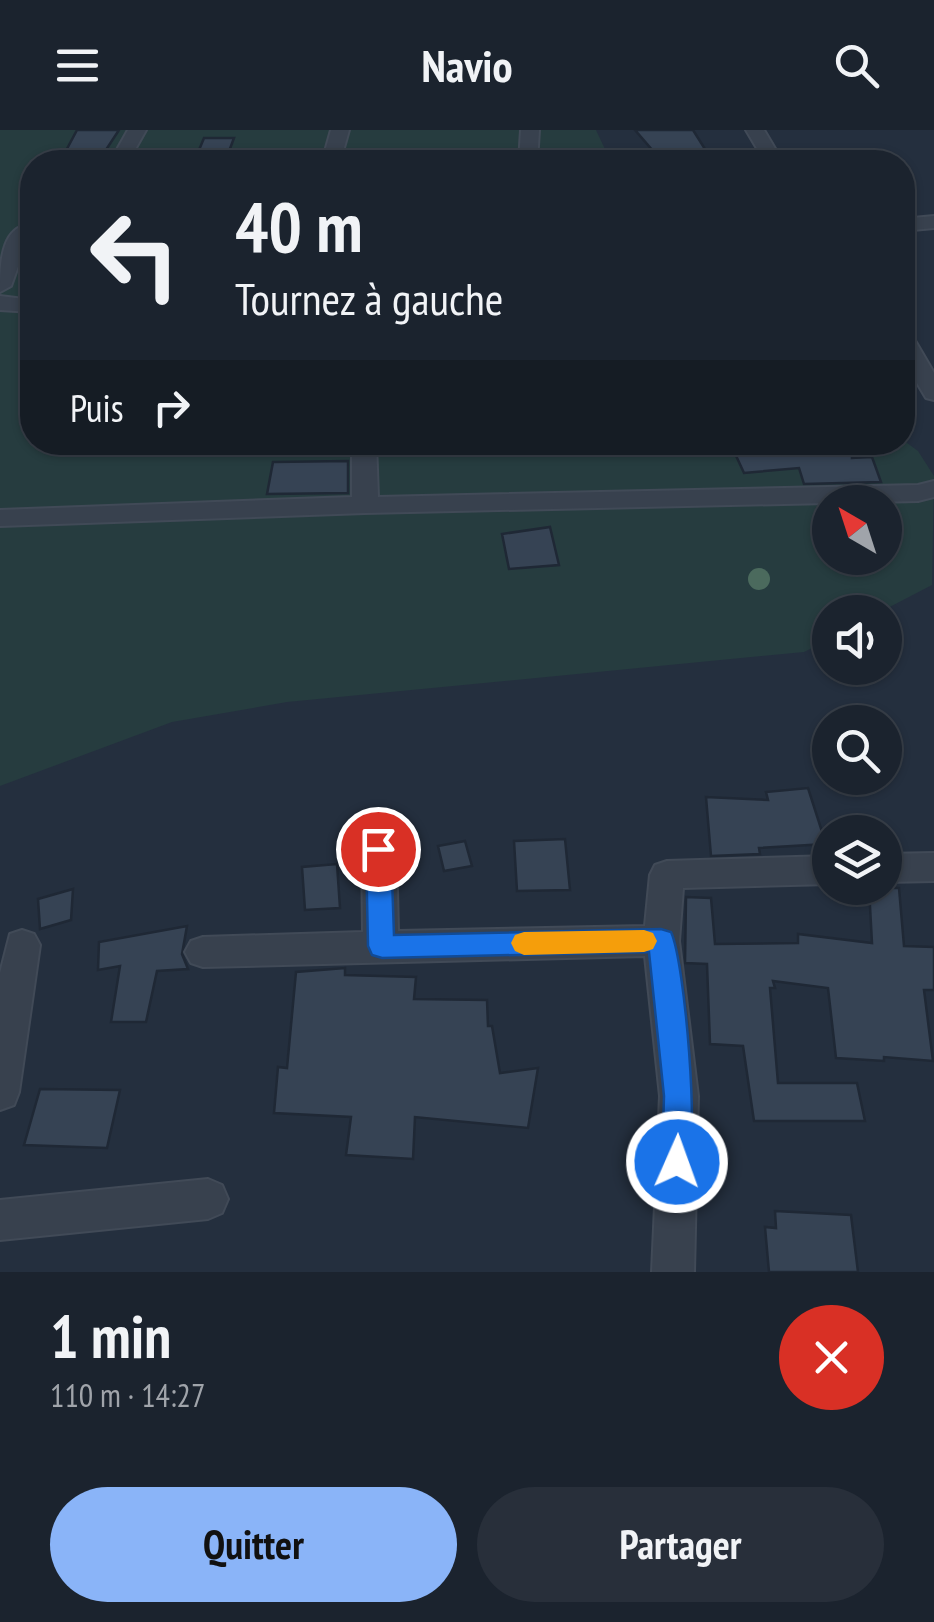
<!DOCTYPE html>
<html lang="fr">
<meta charset="utf-8">
<style>
body{margin:0;font-family:"PT Sans Narrow",sans-serif;background:#282f3a;color:#f1f3f6;height:100vh;display:flex;flex-direction:column;font-size:38px;white-space:nowrap}
*{box-sizing:border-box;margin:0}
p{font-size:32px;color:#a0a4aa}
.icon{flex:none;width:55px;height:55px;fill:none;stroke:currentColor;stroke-width:2;stroke-linecap:round;stroke-linejoin:round}
.map{position:relative;height:1142px;overflow:hidden}
.drawer{display:flex;flex-direction:column;background:#1b232e;flex:1}
.drawer>*{flex:none}
.banner{position:absolute;left:20px;top:20px;width:895px;height:305px;border-radius:40px;box-shadow:0 2px 8px #0004,0 0 0 2px #39404a;background:#1b232e;color:#f1f3f6;overflow:hidden}
.needle{width:65px;rotate:321deg}
.controls{position:absolute;left:812px;top:355px;display:grid;gap:20px}
.controls a{display:grid;place-items:center;width:90px;height:90px;border-radius:50%;background:#1b232e;box-shadow:0 2px 8px #0004,0 0 0 2px #39404a;font-size:50px}
.pin{position:absolute;display:grid;place-items:center;width:85px;height:85px;color:#fff;margin:-42px;border:5px solid #fff;border-radius:50%;box-shadow:0 2px 10px #0007}
.me{position:absolute;width:110px;margin:-55px;rotate:2deg;stroke-linejoin:round;filter:drop-shadow(0 0 8px #0008)}
.turn{display:flex;align-items:center;gap:35px;height:210px;padding:0 50px;font-size:45px}
.turn .icon{width:130px;height:130px;stroke-width:2.5}
.turn b{display:block;font-size:70px;line-height:85px}
.then{display:flex;align-items:center;height:95px;padding:0 50px;background:#0003;gap:20px;font-size:38px}
.round{display:grid;place-items:center;flex:none;width:105px;height:105px;border-radius:52px;background:#282f3a}
.headline{display:flex;align-items:center;justify-content:space-between;height:170px;padding:0 50px}
h1{font-size:60px;font-weight:800;line-height:75px}
.action{display:flex;gap:20px;margin-top:auto;padding:20px 50px}
.action a{flex:1;height:115px;border-radius:60px;background:#8ab4f8;color:#111;font-size:40px;font-weight:800;line-height:115px;text-align:center}
.action a+a{background:#282f3a;color:#f1f3f6}
header{display:flex;justify-content:space-between;align-items:center;height:130px;padding:0 50px;background:#1b232e;font-size:45px;font-weight:800}
.map>svg:first-child{display:block}
.green{fill:#263c3f;fill-rule:evenodd}
.building{fill:#364354;stroke:#1f2835;stroke-width:2.5}
.lines{fill:none;stroke-linecap:round;stroke-linejoin:round}
.street-casing{stroke:#414a57;stroke-width:4}
.street{fill:#38414e;fill-rule:evenodd}
.tree{fill:#4b6a5d}
.route{fill:#1a73e8;stroke:#114b97;stroke-width:2.5}
.slow{fill:#f59e0b}
</style>
<header><svg class="icon" aria-label="menu" viewBox="0 0 24 24"><path d="M4 6h16M4 12h16M4 18h16"/></svg>Navio<svg class="icon" aria-label="search" viewBox="0 0 24 24"><circle cx="10" cy="10" r="6"/><path d="M15 15l6 6"/></svg></header>
<div class="map">
<svg width="934" height="1142" viewBox="0 0 934 1142">
<rect width="100%" height="100%" fill="#242f3e"/>
<path class="green" d="M0,0H596L611,32H32V312L903,310L918,321L934,346L932,455L880,482H830V509L804,522L287,572L172,592L0,656ZM830,372H885V428H830Z"/>
<path class="building" d="M77,0H119L98,32H60Z
M635,0H693L710,27L660,29Z
M204,8H234L225,32H194Z
M776,313L852,317V328L872,327L881,352L804,354L799,338L744,343L732,317Z
M348,331V363L267,364L273,332Z
M550,397L559,435L509,439L502,404Z
M808,658L826,714L759,718L760,724L711,726L706,667L768,670L766,662Z
M565,709L570,760L517,761L514,711Z
M465,711L472,736L444,741L438,716Z
M337,734L340,778L305,780L302,737Z
M869,758H899L904,816L934,817V860H924L933,931L884,927V931L836,928L828,858L773,851L775,858H770L778,953H857L865,991H754L743,916L710,914L707,834L685,833L686,767L711,768L715,814L798,813V804L872,813Z
M73,759L71,790L40,799L38,769Z
M187,796L182,824L188,839L157,841L146,892H111L120,836L98,840L99,812Z
M345,838V845L416,847L414,869L487,870L488,896H492L500,943L538,938L528,998L415,987L413,1029L346,1025L351,987L274,983L278,937L287,938L296,842Z
M40,959L120,960L107,1018L24,1015Z
M775,1081L851,1085L858,1142H769L765,1097L776,1098Z"/>
<g class="lines">
<defs>
<path id="street" d="M128,0H146L128,32H110Z
M331,0H349L340,32H322Z
M521,0H539L537,32H519Z
M746,0H764L783,32H765Z
M934,86V98L902,101V89Z
M20,97L30,103L11,156L0,162C0,141 0,106 20,97Z
M0,166L32,170V182L0,180Z
M902,200L910,202L934,243V270L926,268L902,228Z
M352,312H376L378,367L918,355L934,351V367L918,371L365,383L0,396V380L352,367Z
M379,706L391,710L396,719L398,801L645,796L650,745L655,735L667,731L830,726V754L683,758L679,811L698,966L694,1142H652L660,966L645,826L203,837L191,833L185,822L191,811L203,807L363,802L362,719L367,710Z
M934,723V751L885,752V724Z
M22,800L34,804L40,815L19,962L14,975L0,980V843L10,804Z
M208,1049L222,1055L228,1069L222,1083L208,1089L0,1110V1070Z"/>
</defs>
<use href="#street" class="street-casing"/>
<use href="#street" class="street"/>
</g>
<circle class="tree" cx="759" cy="449" r="11"/>
<path class="route" d="M378,709L387,712L391,719L394,805L661,799L671,802C685,832 700,1013 687,1042L677,1047L666,1042L662,1032L664,966L649,822L382,828L372,825L368,816L366,719L370,712Z"/>
<path class="slow" d="M644,800L653,803L657,811L653,819L644,822L524,825L515,821L511,813L515,805L524,802Z"/>
</svg>
<div class="controls">
<a><svg class="needle" viewBox="-14 -14 28 28"><path d="M0-13l5 13h-10z" fill="#e53935"/><path d="M0 13l5-13h-10z" fill="#a0a4aa"/></svg></a>
<a><svg class="icon" aria-label="sound" viewBox="0 0 24 24"><path d="M4 9h4l5-4v14l-5-4H4zM17 9q2 3 0 6"/></svg></a>
<a><svg class="icon" aria-label="search" viewBox="0 0 24 24"><circle cx="10" cy="10" r="6"/><path d="M15 15l6 6"/></svg></a>
<a><svg class="icon" aria-label="layers" viewBox="0 0 24 24"><path d="M12 4l9 5-9 5-9-5zM3 14l9 5 9-5"/></svg></a>
</div>
<div class="pin" style="left:378px;top:719px;background:#d93025"><svg class="icon" aria-label="arrive" viewBox="0 0 24 24"><path d="M6 21V4h12l-3 4 3 4H6"/></svg></div>
<svg class="me" style="left:677px;top:1032px" viewBox="-20 -20 40 40"><circle r="17" fill="#1a73e8" stroke="#fff" stroke-width="3"/><path d="M0-11L8 9 0 5-8 9z" fill="#fff"/></svg>
<div class="banner">
<div class="turn"><svg class="icon" aria-label="left" viewBox="0 0 24 24"><path d="M17 20v-9H6M10 6l-5 5 5 5"/></svg><div><b>40 m</b>Tournez à gauche</div></div>
<div class="then">Puis<svg class="icon" aria-label="right" viewBox="0 0 24 24"><path d="M7 20v-9h11M14 6l5 5-5 5"/></svg></div>
</div>
</div>
<section class="drawer">
<div class="headline"><div><h1>1 min</h1><p>110 m · 14:27</p></div><a class="round" style="background:#d93025;color:#fff"><svg class="icon" aria-label="close" viewBox="0 0 24 24"><path d="M6 6l12 12M18 6L6 18"/></svg></a></div>
<div class="action"><a>Quitter</a><a>Partager</a></div>
</section>
